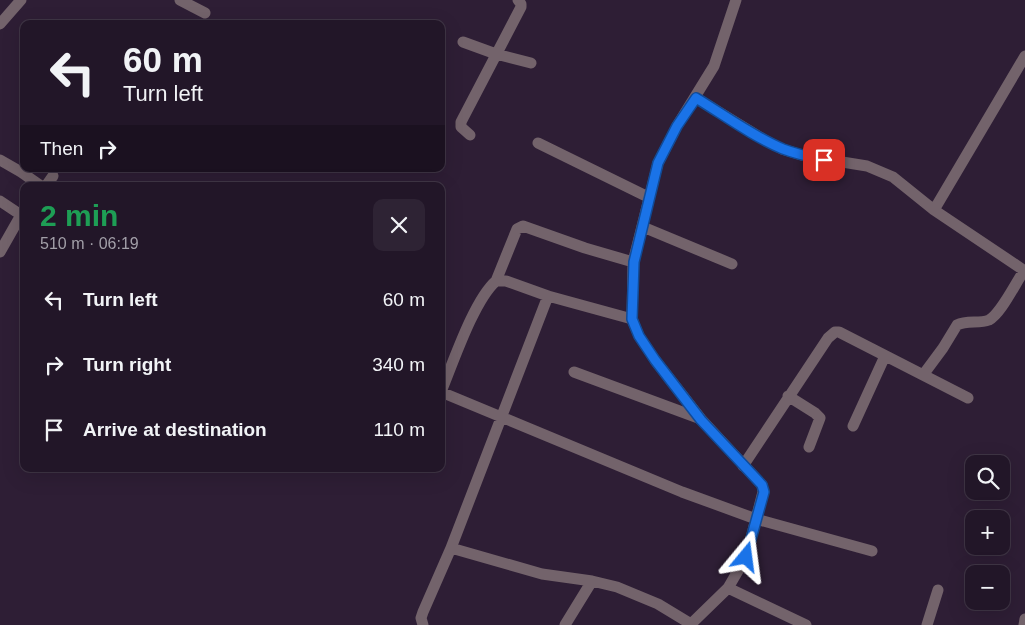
<!DOCTYPE html>
<meta charset="utf-8">
<style>
body{margin:0;font-family:Helvetica,sans-serif;background:#2e2334;color:#f1f3f6;height:100vh;display:flex;flex-direction:column;font-size:19px;white-space:nowrap}
*{box-sizing:border-box;margin:0}
p{font-size:16px;color:#a29fa8}
.icon{flex:none;width:28px;height:28px;fill:none;stroke:currentColor;stroke-width:2;stroke-linecap:round;stroke-linejoin:round}
.map{position:relative;flex:1;overflow:hidden}
.panel{position:absolute;left:20px;top:182px;width:425px;height:290px;display:flex;flex-direction:column;background:#221628;border-radius:10px;box-shadow:0 5px 20px #0002,0 0 0 1px #3f3545}
.panel>*{flex:none}
.top-card{position:absolute;left:20px;top:20px;width:425px;height:152px;border-radius:10px;box-shadow:0 5px 20px #0002,0 0 0 1px #3f3545;background:#221628;color:#f1f3f6;overflow:hidden}
.fabs{position:absolute;left:965px;top:455px;display:grid;gap:10px}
.fabs a{display:grid;place-items:center;width:45px;height:45px;border-radius:10px;background:#221628;box-shadow:0 5px 20px #0002,0 0 0 1px #3f3545;font-size:25px}
.pin{position:absolute;display:grid;place-items:center;width:42px;height:42px;color:#fff;margin:-21px;border-radius:10px;box-shadow:0 2px 8px #0006}
.me{position:absolute;width:55px;margin:-28px;rotate:16deg;stroke-linejoin:round;filter:drop-shadow(0 0 4px #0008)}
.turn{display:flex;align-items:center;gap:18px;height:105px;padding:0 20px;font-size:22px}
.turn .icon{width:65px;height:65px;stroke-width:2.5}
.turn b{display:block;font-size:35px;line-height:42px}
.then{display:flex;align-items:center;height:48px;padding:0 20px;background:#0003;gap:10px;font-size:19px}
.round{display:grid;place-items:center;flex:none;width:52px;height:52px;border-radius:10px;background:#2e2334}
.summary{display:flex;align-items:center;justify-content:space-between;height:85px;padding:0 20px}
h1{font-size:30px;font-weight:800;line-height:38px;color:#1e9e55}
ul{padding:0;list-style:none}
li{display:flex;align-items:center;gap:15px;height:65px;padding:0 20px}
li div{flex:1}
li b{display:block;font-size:19px}
li em{font-style:normal}
.map>svg:first-child{display:block}
.lines{fill:none;stroke-linecap:round;stroke-linejoin:round}
.minor{stroke:#73636b;stroke-width:11}
.route-casing{stroke:#114b97;stroke-width:12}
.route{stroke:#1a73e8;stroke-width:9}
</style>
<div class="map">
<svg width="1025" height="625" viewBox="0 0 1025 625">
<rect width="100%" height="100%" fill="#2e1e35"/>
<g class="lines">
<path class="minor" d="M180,0L205,13
M0,24L21,0
M463,42L496,54L531,63
M696,98L763,139L782,149L805,156L867,166L893,177L934,210L1025,271
M470,135L461,127V122L521,7V4L518,0
M538,143L648,197
M0,160L21,172L41,186
M46,186L53,176
M0,201L21,215
M934,210L1025,56
M643,227L732,264
M0,252L21,215L24,214
M496,281L517,229L523,226L585,248L633,262
M574,372L701,419
M923,375L943,348L957,325C967,320 979,324 989,320C1001,314 1016,282 1024,271
M441,392L682,492L756,519L872,551
M441,392C453,363 474,300 496,281H506L548,296L632,319
M788,396L815,413L820,418L809,447
M853,426L885,356
M743,466L828,338L835,332H839L968,398
M451,548L542,574L592,581L617,587L658,604L691,624
M728,588L806,625
M423,625L421,618L423,612L451,548L548,296
M565,625L592,581
M690,625L728,588L746,557L763,492L762,485L701,419L655,360L639,336L632,319L633,262L658,163L677,126L714,66L736,0
M927,625L938,590
M1024,625L1025,619"/>
</g>
<g class="lines">
<defs>
<path id="route" d="M746,557L764,492L762,485L701,420L655,360L639,336L632,319L634,262L658,163L677,126L696,98C724,115 752,136 783,149C796,154 810,157 824,160"/>
</defs>
<use href="#route" class="route-casing"/>
<use href="#route" class="route"/>
</g>
</svg>
<div class="fabs">
<a><svg class="icon" aria-label="search" viewBox="0 0 24 24"><circle cx="10" cy="10" r="6"/><path d="M15 15l6 6"/></svg></a>
<a>+</a>
<a>−</a>
</div>
<div class="pin" style="left:824px;top:160px;background:#d93025"><svg class="icon" aria-label="arrive" viewBox="0 0 24 24"><path d="M6 21V4h12l-3 4 3 4H6"/></svg></div>
<svg class="me" style="left:746px;top:557px" viewBox="-20 -20 40 40"><path d="M0-17L14 15 0 8-14 15z" fill="#1a73e8" stroke="#fff" stroke-width="4"/></svg>
<div class="top-card">
<div class="turn"><svg class="icon" aria-label="left" viewBox="0 0 24 24"><path d="M17 20v-9H6M10 6l-5 5 5 5"/></svg><div><b>60 m</b>Turn left</div></div>
<div class="then">Then<svg class="icon" aria-label="right" viewBox="0 0 24 24"><path d="M7 20v-9h11M14 6l5 5-5 5"/></svg></div>
</div>
<section class="panel">
<div class="summary"><div><h1>2 min</h1><p>510 m · 06:19</p></div><a class="round"><svg class="icon" aria-label="close" viewBox="0 0 24 24"><path d="M6 6l12 12M18 6L6 18"/></svg></a></div>
<ul>
<li><svg class="icon" aria-label="left" viewBox="0 0 24 24"><path d="M17 20v-9H6M10 6l-5 5 5 5"/></svg><div><b>Turn left</b></div><em>60 m</em></li>
<li><svg class="icon" aria-label="right" viewBox="0 0 24 24"><path d="M7 20v-9h11M14 6l5 5-5 5"/></svg><div><b>Turn right</b></div><em>340 m</em></li>
<li><svg class="icon" aria-label="arrive" viewBox="0 0 24 24"><path d="M6 21V4h12l-3 4 3 4H6"/></svg><div><b>Arrive at destination</b></div><em>110 m</em></li>
</ul>
</section>
</div>
